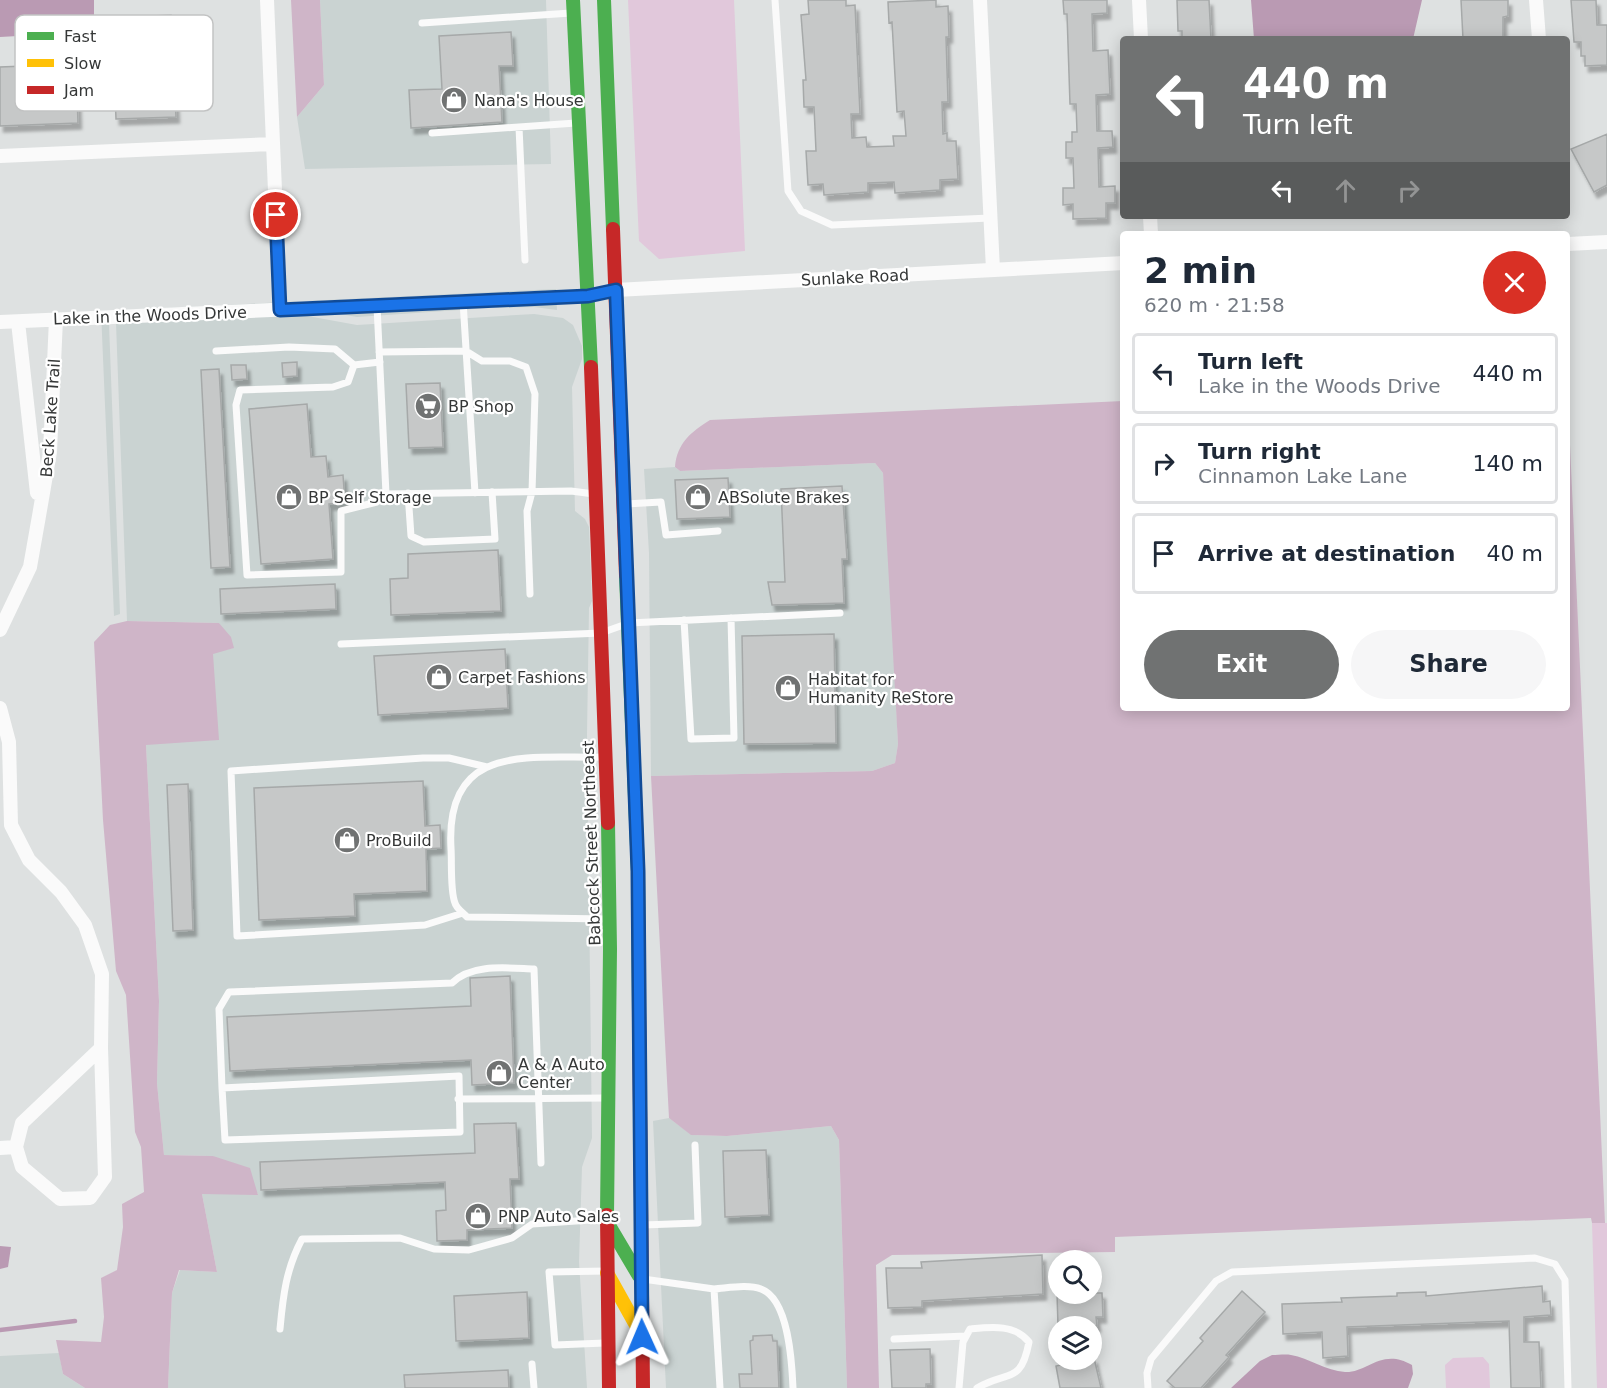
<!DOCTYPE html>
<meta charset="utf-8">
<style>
body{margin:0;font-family:"DejaVu Sans",sans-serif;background:#f6f6f7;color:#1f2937;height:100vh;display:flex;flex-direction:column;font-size:22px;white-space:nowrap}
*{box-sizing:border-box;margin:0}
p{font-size:20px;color:#747a83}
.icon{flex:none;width:33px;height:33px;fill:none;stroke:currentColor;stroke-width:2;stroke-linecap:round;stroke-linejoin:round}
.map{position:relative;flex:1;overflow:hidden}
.side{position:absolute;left:1120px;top:231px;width:450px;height:480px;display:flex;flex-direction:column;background:#fff;border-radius:6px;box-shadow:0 3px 15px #0003}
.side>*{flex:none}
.top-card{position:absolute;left:1120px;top:36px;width:450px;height:183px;border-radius:6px;box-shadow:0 3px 15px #0003;background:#707272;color:#fff;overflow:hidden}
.controls{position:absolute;left:1048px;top:1250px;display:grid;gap:12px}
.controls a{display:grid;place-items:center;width:54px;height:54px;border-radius:50%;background:#fff;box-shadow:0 3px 15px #0003;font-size:30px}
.pin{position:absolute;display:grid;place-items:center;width:51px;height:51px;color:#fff;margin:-26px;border:3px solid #fff;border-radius:50%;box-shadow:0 2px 6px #0007}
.me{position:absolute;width:66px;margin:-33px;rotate:359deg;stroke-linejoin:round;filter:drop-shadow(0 0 4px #0008)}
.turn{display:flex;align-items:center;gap:21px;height:126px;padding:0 24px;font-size:27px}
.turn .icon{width:78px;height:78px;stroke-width:2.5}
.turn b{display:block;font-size:42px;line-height:51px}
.lanes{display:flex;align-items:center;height:57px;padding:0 24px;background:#0003;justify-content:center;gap:30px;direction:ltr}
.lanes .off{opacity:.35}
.round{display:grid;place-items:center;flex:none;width:63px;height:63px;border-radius:32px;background:#f6f6f7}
.headline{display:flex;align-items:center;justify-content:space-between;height:102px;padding:0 24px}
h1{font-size:36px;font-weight:700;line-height:45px}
.action{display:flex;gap:12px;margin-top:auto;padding:12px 24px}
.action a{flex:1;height:69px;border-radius:36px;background:#707272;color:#fff;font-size:24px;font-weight:700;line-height:69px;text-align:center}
.action a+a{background:#f6f6f7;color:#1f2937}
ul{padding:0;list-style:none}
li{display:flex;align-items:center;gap:18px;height:81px;margin:0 12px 9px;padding:0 12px;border:3px solid #e0e1e3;border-radius:6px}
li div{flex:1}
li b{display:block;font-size:22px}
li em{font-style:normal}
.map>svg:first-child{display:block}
.built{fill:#cad3d2}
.green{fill:#e1c8db}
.forest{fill:#cfb5c8}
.water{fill:#ba9ab3}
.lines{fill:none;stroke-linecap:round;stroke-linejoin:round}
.stream{stroke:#ba9ab3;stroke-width:4.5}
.building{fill:#c6c8c8;stroke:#a6a9a9;stroke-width:1.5;filter:url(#shadow)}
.lane{stroke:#fafafa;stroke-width:7}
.street{stroke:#fafafa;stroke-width:14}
.fast{stroke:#4caf50;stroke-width:14}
.slow{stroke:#ffc107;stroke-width:14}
.jam{stroke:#c62828;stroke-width:14}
.route-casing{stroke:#114b97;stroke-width:15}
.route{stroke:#1a73e8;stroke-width:10}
.labels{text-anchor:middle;stroke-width:4.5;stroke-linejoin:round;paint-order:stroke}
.poi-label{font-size:16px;fill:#353737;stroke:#fff;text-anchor:start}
.street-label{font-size:16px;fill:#353737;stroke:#fff}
.key{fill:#fff;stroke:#c2c3c3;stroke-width:1.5}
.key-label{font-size:16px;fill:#353737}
</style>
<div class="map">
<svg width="1607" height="1388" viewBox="0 0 1607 1388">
<defs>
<filter id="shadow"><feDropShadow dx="3.5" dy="6" stdDeviation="1.5" flood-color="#0004"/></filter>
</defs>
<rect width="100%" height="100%" fill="#dee1e1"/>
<path class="built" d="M320,0H546L551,164L305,169L297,117L324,85Z
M556,289L557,310L534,307L489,308L357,317L301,307L109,324L120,614L114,616L101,311Z
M534,314L563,318L573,325L582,346V359L572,387L575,511L585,519L589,527L592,601L589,608L587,734L592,1138L582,1167L579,1262L587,1388H168L172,1293L180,1270L217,1272L202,1194H258L213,1156L164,1155L157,1083L159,1001L146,745L213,653L233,648L219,623L127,621L116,323L302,315L357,325Z
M875,463L883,473L886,495L898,744L895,763L872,771L651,776L649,553L644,469L675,467L680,471Z
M669,1118L692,1135L727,1136L831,1126L839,1140L847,1388H666L653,1121Z
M59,1353L63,1374L85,1388H0V1356Z"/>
<path class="green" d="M628,0H734L745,251L659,259L639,241Z
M1592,1223H1607V1388H1597Z
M1483,1357L1489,1364L1490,1388H1446L1445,1365L1453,1358Z"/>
<path class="forest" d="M291,0H320L324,85L297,117Z
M1568,400L1605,1223H1592L1591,1218L1115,1237V1252L892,1255L876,1265L879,1388H847L839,1140L831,1126L727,1136L691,1135L669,1118L651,776L872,771L895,763L898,744L883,473L875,463L680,471L675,467C677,443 691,432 710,420L1123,401L1124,708H1568Z
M127,621L219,623L231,637L234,648L213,654L219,740L146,745L159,1001L157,1083L164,1155L213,1156L250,1168L258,1195L202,1194L217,1272L179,1270L172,1293L168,1388H85L63,1374L56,1340L101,1342L104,1317L101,1278L117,1270L123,1227L122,1204L144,1192L141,1147L135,1132L126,995L116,971L103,820L94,642L110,625Z"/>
<path class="water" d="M0,0H94V24L90,32L0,37Z
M1251,0H1422L1413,39H1254Z
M0,1246L11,1247L8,1267L0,1269Z
M1272,1355C1278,1355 1286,1354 1291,1355C1309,1358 1326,1371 1345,1372C1367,1373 1382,1347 1412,1365L1413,1374L1408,1388H1231L1260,1361Z"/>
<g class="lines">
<path class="stream" d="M0,1330L75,1321"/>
</g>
<path class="building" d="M808,0H846V6L855,5L860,114H851L852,138L866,137L867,147L894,146L893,136H906L904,111L897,112L892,22L889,23L888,2L936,0V7L948,6L949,37H946L948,102H942L943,134L947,133V141H956L958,179L940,180V190L895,193L894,182L868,183V192L824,195L823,184L808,185L806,151H816L814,107H804L803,80H806L801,15L809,14Z
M1063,0H1107V13L1092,14L1093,51L1108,50L1110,94L1096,95L1097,131H1112L1113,147L1098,148L1099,187L1115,186V203H1106V218L1073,219V204L1063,205V188H1074L1073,158H1066V142H1072V132H1077L1076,104H1070L1067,14H1064Z
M1177,0H1209L1211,39H1182V31H1178Z
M1461,0H1508V16L1503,17V39H1463Z
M1571,0H1596L1597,25H1607V65L1585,66V56H1581V42H1574Z
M171,15L176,117L116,119L112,18Z
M511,32L513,66H499L502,122L411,128L409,90L442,89L439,36Z
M76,64L78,123L0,126V67Z
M1607,134V185L1594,192L1571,149Z
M297,362V376L283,377L282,363Z
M231,365H246L247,379L232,380Z
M219,369L230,567L211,568L201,370Z
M440,383L443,447L409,448L406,384Z
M307,404L311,457L326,456L328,477L343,475L345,503L329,504L333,559L261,564L249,409Z
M728,478L730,517L677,519L675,480Z
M842,486L847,559H842L844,603L772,605L768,582H785L781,489Z
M498,550L501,611L391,615L390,579L408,578V554Z
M335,584L336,609L221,614L220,589Z
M834,634L836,743L744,744L742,636Z
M505,649L508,708L378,715L374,656Z
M423,781L425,826L440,825L441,848L426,849L427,891L354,894L355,916L259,920L254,788Z
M188,784L193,930L173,931L167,785Z
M510,976L514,1083L472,1085L471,1060L230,1071L227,1017L471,1006L470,978Z
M516,1123L519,1179H510L512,1228L467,1230V1240L437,1241L436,1211L446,1210L445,1182L261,1190L260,1162L475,1153L474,1124Z
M766,1150L769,1215L725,1217L723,1151Z
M1042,1255L1043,1294L922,1301V1307L888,1308L886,1268H922L921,1262Z
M1542,1286L1543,1302L1550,1301L1551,1315L1524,1317V1342H1539L1541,1388H1511L1509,1321L1347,1327L1348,1356L1323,1358L1322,1332L1283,1334L1282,1304L1342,1302L1341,1298L1397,1296V1293L1426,1292V1296Z
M1242,1291L1265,1312L1226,1355L1229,1357L1201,1388H1175L1167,1381L1203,1341L1200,1338Z
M527,1292L529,1338L456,1341L454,1296Z
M1057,1293H1102L1103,1317H1096L1097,1326H1058Z
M772,1335L773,1341H777L779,1388H740L739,1374H752L750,1341L753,1340V1336Z
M930,1349L931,1384H926V1388H892L890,1350Z
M1094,1358L1101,1388H1060L1056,1366Z
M508,1370L509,1388H405L404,1375Z"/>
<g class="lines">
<path class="lane" d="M775,0L788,191L801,211L832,225L990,218
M422,23L571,13
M519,127L525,260
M432,133L576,123
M463,301L475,493
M377,306L386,494L571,491L594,494
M216,351L289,347L335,349L354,365
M379,352L466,351L482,361H510L526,367L535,394L532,492L527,511L530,594
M380,362L354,365L348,382L333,387L240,390L236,405L247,575L341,572V511L377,502L386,494
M408,493L411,536L424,542L495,539L492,492
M626,504L661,502L666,535L718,531
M684,620L691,739L734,738L731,618
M341,644L601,633L629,623L840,613
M605,757C531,759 445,741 451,848C452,862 450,891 455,903C456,908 463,913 467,917L607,919
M463,913L425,925L237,936L231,771L423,758H449L487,767
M459,1076L460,1132L225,1140L222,1088Z
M222,1088L219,1009L229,992L452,983C472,963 508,968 534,969L541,1163
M458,1099L607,1098
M643,1225L698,1223L695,1145
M643,1279L714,1289L720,1388
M714,1289C728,1288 748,1284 761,1289C789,1299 792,1364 793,1388
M280,1329C283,1296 286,1269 302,1239L400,1238L434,1249L469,1250L512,1238L532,1224L605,1219
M894,1339L966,1336
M605,1343L555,1345L549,1272L606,1271
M532,1364L534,1388
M959,1388L963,1342L970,1329C991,1327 1015,1324 1029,1342C1021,1385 1008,1370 977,1388
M1148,1388L1147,1373L1151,1359L1216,1281L1232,1272L1535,1258L1555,1264L1565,1280L1568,1388"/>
<path class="street" d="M267,0L280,310
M980,0L993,270
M1139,0L1141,39
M1536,0L1539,39
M0,156L273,144
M1150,216L1151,234
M1568,244L1607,242
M0,322L588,296L616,290L1124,263
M18,322L37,493
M0,630L30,567L39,516L50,452L56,319
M0,708L9,742L11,825L29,860L61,892L85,925L102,974L101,1048L105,1177L90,1198L60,1199L22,1167L16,1147L22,1123L101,1048
M0,1148L16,1147"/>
<path class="fast" d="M573,0L591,367
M604,0L613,229
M626,575L638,871L639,1012
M607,1215L610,949L608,823
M607,1222L639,1276"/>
<path class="slow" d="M607,1273L641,1334"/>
<path class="jam" d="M613,229L626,575
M591,367L608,823
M639,1012L643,1388
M607,1215L609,1388"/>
</g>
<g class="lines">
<defs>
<path id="route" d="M276,215L280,310L588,296L616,290L638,871L642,1337"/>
</defs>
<use href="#route" class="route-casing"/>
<use href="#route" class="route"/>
</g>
<defs>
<symbol id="shop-disc" viewBox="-11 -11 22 22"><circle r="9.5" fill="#707272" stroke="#fff"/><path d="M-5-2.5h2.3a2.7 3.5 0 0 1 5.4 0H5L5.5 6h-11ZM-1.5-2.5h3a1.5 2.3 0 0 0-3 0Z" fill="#fff"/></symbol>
<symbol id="supermarket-disc" viewBox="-11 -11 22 22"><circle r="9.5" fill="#707272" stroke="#fff"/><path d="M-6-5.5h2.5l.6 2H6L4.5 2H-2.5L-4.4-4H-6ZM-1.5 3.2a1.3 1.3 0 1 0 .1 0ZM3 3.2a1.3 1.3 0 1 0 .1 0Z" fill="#fff"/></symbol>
</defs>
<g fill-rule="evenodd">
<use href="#shop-disc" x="439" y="85" width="30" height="30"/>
<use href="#supermarket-disc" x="413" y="391" width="30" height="30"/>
<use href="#shop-disc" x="274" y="482" width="30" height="30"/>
<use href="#shop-disc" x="683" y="482" width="30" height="30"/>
<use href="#shop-disc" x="424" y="662" width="30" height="30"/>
<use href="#shop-disc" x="773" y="673" width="30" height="30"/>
<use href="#shop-disc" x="332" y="825" width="30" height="30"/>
<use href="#shop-disc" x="484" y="1058" width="30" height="30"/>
<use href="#shop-disc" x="463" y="1201" width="30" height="30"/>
</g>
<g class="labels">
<g class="poi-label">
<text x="474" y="106">Nana's House</text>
<text x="448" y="412">BP Shop</text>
<text x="308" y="503">BP Self Storage</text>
<text x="718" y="503">ABSolute Brakes</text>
<text x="458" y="683">Carpet Fashions</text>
<text x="808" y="685">Habitat for<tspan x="808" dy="18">Humanity ReStore</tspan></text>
<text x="366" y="846">ProBuild</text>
<text x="518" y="1070">A &amp; A Auto<tspan x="518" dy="18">Center</tspan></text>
<text x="498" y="1222">PNP Auto Sales</text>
</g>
<g class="street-label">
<text transform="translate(855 277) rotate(-3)" y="6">Sunlake Road</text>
<text transform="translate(150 315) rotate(-2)" y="6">Lake in the Woods Drive</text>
<text transform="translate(50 418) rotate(-86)" y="6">Beck Lake Trail</text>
<text transform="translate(591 843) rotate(-92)" y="6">Babcock Street Northeast</text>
</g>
</g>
<rect x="15" y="15" width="198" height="96" rx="9" class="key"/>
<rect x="27" y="32" width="27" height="8" fill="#4caf50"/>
<rect x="27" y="59" width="27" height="8" fill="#ffc107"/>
<rect x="27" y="86" width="27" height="8" fill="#c62828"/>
<g class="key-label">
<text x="64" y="42">Fast</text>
<text x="64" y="69">Slow</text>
<text x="64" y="96">Jam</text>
</g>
</svg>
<div class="controls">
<a><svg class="icon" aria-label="search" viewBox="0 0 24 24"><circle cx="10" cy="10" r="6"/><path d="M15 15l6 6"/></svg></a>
<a><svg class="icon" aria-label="layers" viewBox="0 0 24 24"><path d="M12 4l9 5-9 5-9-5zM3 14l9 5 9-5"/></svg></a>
</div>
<div class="pin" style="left:276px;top:215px;background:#d93025"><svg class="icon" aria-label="arrive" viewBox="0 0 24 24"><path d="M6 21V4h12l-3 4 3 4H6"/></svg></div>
<svg class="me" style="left:642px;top:1337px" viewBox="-20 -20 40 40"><path d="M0-17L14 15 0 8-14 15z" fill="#1a73e8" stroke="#fff" stroke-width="4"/></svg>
<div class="top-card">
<div class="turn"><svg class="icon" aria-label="left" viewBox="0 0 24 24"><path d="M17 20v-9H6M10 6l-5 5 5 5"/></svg><div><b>440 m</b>Turn left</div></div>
<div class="lanes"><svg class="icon" aria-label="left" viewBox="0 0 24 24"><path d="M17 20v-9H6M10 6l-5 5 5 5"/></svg><svg class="icon off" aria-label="ahead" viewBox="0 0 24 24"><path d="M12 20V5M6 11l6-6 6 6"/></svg><svg class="icon off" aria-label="right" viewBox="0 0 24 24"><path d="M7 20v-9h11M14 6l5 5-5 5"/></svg></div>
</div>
<section class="side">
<div class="headline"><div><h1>2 min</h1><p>620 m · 21:58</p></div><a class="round" style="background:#d93025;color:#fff"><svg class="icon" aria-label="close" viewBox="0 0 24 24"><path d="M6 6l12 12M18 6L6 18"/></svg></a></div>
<ul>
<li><svg class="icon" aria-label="left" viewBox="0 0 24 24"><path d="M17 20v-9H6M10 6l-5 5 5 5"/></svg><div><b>Turn left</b><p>Lake in the Woods Drive</p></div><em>440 m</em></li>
<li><svg class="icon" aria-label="right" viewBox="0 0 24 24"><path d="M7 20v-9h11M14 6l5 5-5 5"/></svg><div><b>Turn right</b><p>Cinnamon Lake Lane</p></div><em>140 m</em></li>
<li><svg class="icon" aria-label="arrive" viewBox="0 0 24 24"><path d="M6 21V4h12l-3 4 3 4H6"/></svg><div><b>Arrive at destination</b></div><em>40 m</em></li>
</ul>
<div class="action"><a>Exit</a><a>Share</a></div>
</section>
</div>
